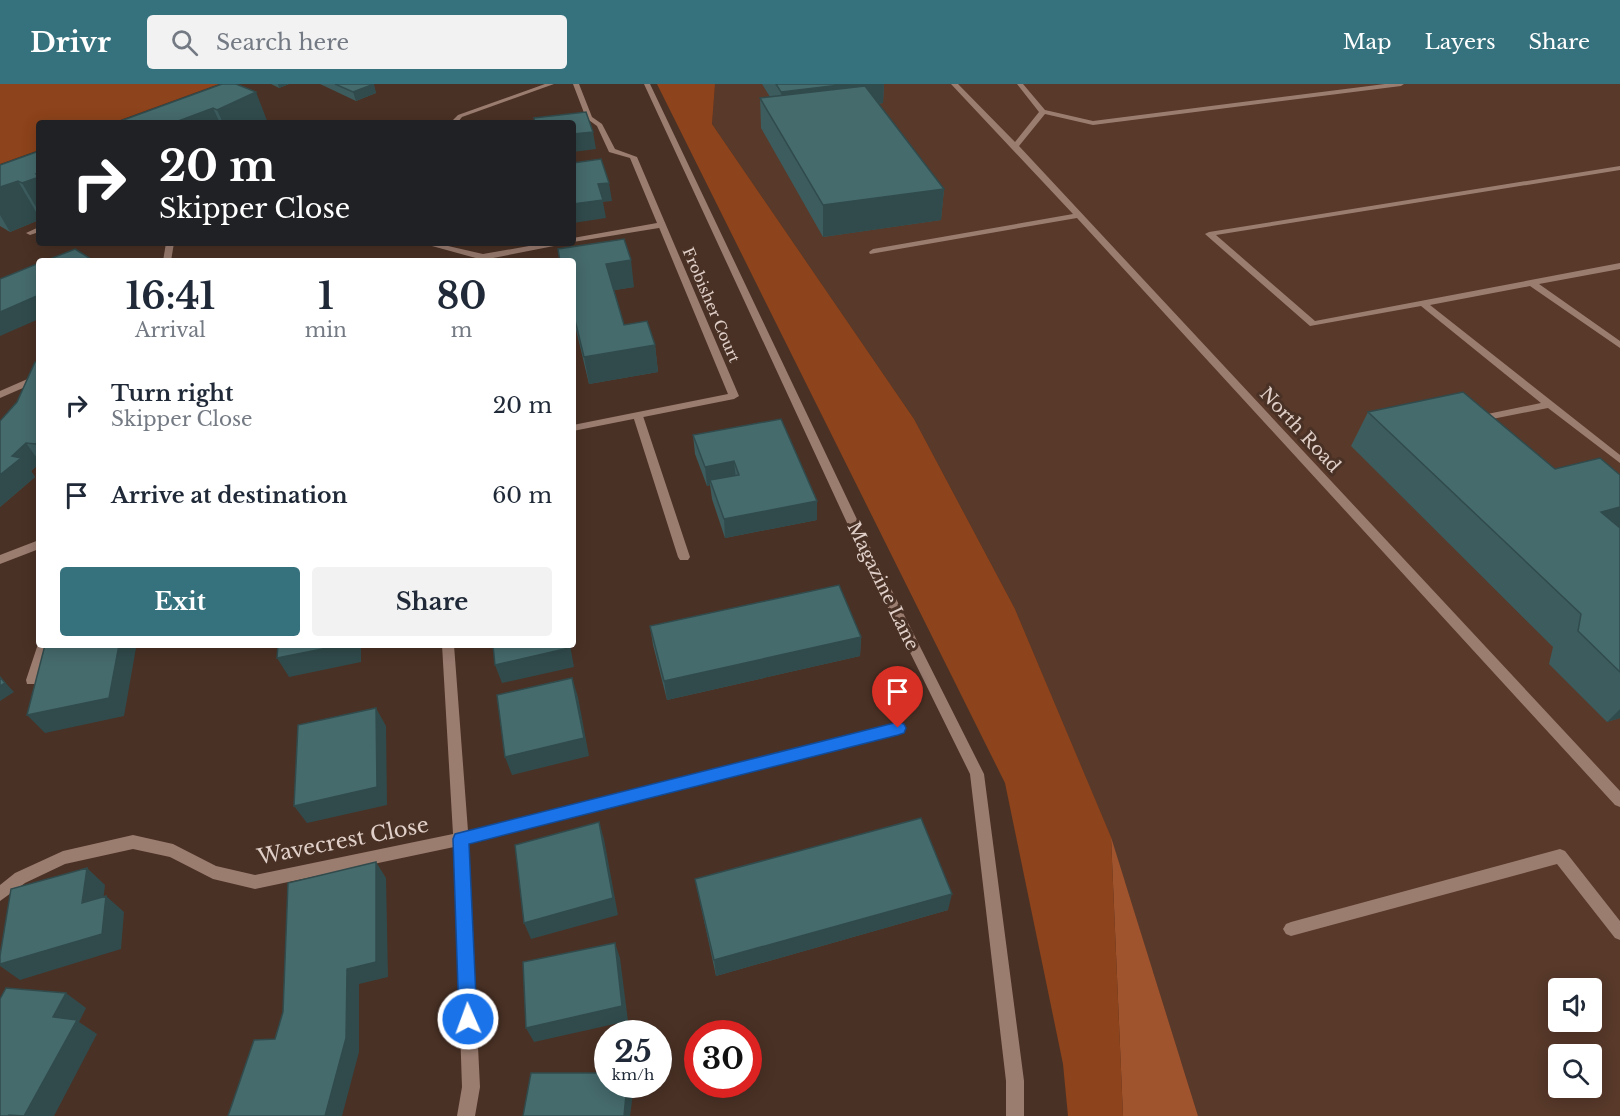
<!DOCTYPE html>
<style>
body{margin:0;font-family:"Libre Baskerville",serif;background:#f2f2f3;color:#1f2937;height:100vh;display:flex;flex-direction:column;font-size:22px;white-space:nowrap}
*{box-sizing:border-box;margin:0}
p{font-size:20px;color:#747a83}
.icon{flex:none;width:33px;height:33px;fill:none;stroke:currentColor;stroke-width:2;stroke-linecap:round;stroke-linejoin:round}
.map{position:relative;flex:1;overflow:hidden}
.sheet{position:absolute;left:36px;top:174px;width:540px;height:390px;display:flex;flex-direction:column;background:#fff;border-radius:6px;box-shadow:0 3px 15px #0003}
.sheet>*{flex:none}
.guide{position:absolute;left:36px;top:36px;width:540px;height:126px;border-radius:6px;box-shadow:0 3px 15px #0003;background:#202124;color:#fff;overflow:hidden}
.fabs{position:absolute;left:1548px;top:894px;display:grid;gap:12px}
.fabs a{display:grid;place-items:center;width:54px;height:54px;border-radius:6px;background:#fff;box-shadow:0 3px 15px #0003;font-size:30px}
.speed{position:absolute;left:594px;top:936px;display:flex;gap:12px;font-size:30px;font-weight:700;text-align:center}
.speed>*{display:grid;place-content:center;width:78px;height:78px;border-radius:50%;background:#fff;box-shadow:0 3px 15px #0003;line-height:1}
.speed small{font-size:15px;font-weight:400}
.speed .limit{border:9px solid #d22;background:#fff;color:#111}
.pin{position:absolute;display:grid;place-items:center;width:51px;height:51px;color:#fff;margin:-62px -26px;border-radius:50% 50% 50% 0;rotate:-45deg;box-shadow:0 0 6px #0007}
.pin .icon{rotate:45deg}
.me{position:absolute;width:66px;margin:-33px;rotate:358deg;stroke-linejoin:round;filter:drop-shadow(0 0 4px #0008)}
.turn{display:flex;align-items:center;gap:21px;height:126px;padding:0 24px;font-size:27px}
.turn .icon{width:78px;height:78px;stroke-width:2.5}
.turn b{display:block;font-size:42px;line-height:51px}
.eta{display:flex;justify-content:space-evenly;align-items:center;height:102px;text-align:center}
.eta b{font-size:36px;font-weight:700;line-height:42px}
.action{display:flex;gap:12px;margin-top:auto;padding:12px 24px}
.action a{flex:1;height:69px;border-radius:6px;background:#36727d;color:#fff;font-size:24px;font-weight:700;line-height:69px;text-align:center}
.action a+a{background:#f2f2f3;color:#1f2937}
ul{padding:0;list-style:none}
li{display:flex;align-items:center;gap:18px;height:90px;padding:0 24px}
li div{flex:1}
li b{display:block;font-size:22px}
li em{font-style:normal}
header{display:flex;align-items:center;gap:36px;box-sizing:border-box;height:84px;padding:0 30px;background:#36727d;color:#fff}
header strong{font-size:28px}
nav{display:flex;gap:33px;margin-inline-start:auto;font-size:21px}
.search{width:420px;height:54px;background:#f2f2f3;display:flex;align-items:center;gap:15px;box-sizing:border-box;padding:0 21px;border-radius:6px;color:#747a83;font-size:22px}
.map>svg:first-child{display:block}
.built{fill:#58392a;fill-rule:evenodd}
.forest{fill:#a0542e}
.water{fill:#8d431b}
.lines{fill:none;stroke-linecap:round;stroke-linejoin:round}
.lane{fill:#9b7d70;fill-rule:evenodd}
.street{fill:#9b7d70;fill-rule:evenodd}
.wall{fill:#3c5c5e}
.shaded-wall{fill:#314b4c}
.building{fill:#466b6d;stroke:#314b4c;stroke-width:1.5}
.route{fill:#1a73e8;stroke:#114b97;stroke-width:1.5}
.labels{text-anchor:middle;stroke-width:6;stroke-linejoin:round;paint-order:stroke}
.far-street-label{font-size:15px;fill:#e0d0c9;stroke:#4a3125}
.street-label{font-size:18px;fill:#e0d0c9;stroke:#4a3125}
.near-street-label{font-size:21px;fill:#e0d0c9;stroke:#4a3125}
</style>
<header>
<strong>Drivr</strong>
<div class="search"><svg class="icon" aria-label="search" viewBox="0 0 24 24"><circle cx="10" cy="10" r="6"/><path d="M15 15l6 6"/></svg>Search here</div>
<nav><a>Map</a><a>Layers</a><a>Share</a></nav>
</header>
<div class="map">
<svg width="1620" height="1032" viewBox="0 0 1620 1032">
<rect width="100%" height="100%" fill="#4a3125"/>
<path class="built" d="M715,0H1620V1032H1198L1111,754L1015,525L914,335L712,40ZM1558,904H1592V938H1558ZM1558,970H1592V1004H1558Z"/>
<path class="forest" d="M1111,753L1198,1032H1123Z"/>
<path class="water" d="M0,0H219L112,39H39V66L0,80Z
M657,0H715L712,40L914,335L1015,525L1111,753L1123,1032H1068L1063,980L1005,699Z"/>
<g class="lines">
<path class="lane" d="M545,0H554L462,33L457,39H450L458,31Z
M573,0H579L592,33L602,40L615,65L637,73L666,141L665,143L573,158V154L657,139L630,74L609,68L597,42L586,34Z
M951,0H958L1015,58L1039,28L1017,0H1023L1045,26L1093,37L1385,0H1404L1401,2L1093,41L1045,30L1019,62L1620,707V723L1615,721L1077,134L870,170L869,168L873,165L1073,130Z
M1620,82V86L1216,151L1315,237L1620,179V185L1539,200L1620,257V264L1530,202L1430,221L1620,371V379L1548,324L1477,338L1473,337V333L1541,319L1421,222L1310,242L1205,150L1209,148Z
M39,143V148L30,151L26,149Z
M421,159H435L483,170L546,159H563L559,161L483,176Z
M39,290V297L0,314V307Z
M638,329L643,332L690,473L688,476H680L678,473L633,332Z
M39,557V561H49L38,596L37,600H27L26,596Z
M1560,765L1565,767L1620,837V856L1615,854L1557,780L1291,852L1286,850L1283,845L1286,840L1291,838Z"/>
<path class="street" d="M644,0H650L872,467L984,690L1024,997V1032H1006V997L970,690L860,467Z
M659,139L666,141L739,312L734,315L573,347V341L728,310L658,141Z
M166,159H174L171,177H163Z
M39,456V465L0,480V471Z
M442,561H454L468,747L898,638L903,640L905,644L903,648L898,650L468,760L480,1003L475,1032H457L462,1003L454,763L255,805L213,795L170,773L133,765L65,780L25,799L0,817V801L15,789L63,767L133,751L173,760L216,782L255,791L453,750Z"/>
</g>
<path class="wall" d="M222,0L268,39H115Z
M271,0H289L279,4Z
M320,0H373L376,9L356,17Z
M762,0H884L883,19L878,20L944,105L941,136L823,153L761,44L760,14L770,13Z
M39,67V136L10,148L0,142V81Z
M558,165L634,203L614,206L624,241L655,261L658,288L589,300L573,233V177H560Z
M39,278V380L31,387L35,393L0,423Z
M1368,328L1555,385L1620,391V634L1607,638L1549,580L1553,563L1351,362Z
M693,351L817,417V436L725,454L712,415L710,401L707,402L695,370Z
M650,542L861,553L860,572L667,616L653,561Z
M695,795L948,826L716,892Z"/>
<path class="shaded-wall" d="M278,0H289L279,4Z
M374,0L376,9L356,17L353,8Z
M848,0H884L883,19L782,31L781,8Z
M256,8L268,39H223L217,26Z
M213,24L220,39H173Z
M593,48L596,65L573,68V50Z
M39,89V128L22,99Z
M18,97L39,133V136L10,148L0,131V103Z
M609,99L612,117L603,118L606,134L573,139V120L598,100Z
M944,105L941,136L823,153V121Z
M631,176L634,203L610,207L606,180Z
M39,211V235L0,252V228Z
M655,261L658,288L589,300L584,273Z
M26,359L39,377V380L31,387L35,393L0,423V391L12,372Z
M734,377L736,396H710V401L707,402L705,383Z
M817,417V436L725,454L724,435Z
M1620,423V450L1601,428Z
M861,553L860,572L667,616L664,597Z
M119,561H135L136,564L124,632L45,649L27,631Z
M342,561H361V578L289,593L277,574Z
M569,561H570L574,583L502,599L495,581Z
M0,593L14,608L0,617Z
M572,594L578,613L589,672L512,691L505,673Z
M376,624L386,642L387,721L307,739L294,722Z
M1620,625V634L1607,638Z
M599,738L604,755L618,831L531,855L524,839Z
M376,778L386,794L388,893L359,900V968L342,1032H325L347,885Z
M87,784L105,801L101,835L82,819Z
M952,810L948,826L716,892L714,876Z
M106,812L124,828L121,865L20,896L0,882V880Z
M615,859L620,874L628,937L534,958L526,944Z
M66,909L86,924L79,938L97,950L54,1032H24L53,933Z
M627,1000H633L634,1003L630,1032H624Z"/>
<path class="building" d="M222,0H236L256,8L217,26L213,24L173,39H115Z
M335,0H374L353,8Z
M776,0H848L781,8Z
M865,2L944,105L823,121L760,14Z
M586,28L593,48L573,50V39H535L534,34Z
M39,67V89L36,90L39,92V93L22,99L18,97L0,103V81Z
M601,75L609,99L598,100L603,116L573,120V79Z
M624,155L631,176L606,180L624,241L647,237L655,261L584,273L573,228V177H560L558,165Z
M75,165L94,177H45Z
M39,179V211L0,228V195Z
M35,278H39V356L36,360L26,359L12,372L21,374L0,391V337L17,318Z
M1463,308L1555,385L1600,374L1620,391V423L1601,428L1620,444V588L1578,547L1581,530L1368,328Z
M781,335L817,417L724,435L710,396L739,391L734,377L705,383L693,351Z
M839,501L861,553L664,597L650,542Z
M45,561H119L109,614L27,631Z
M278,561H342L277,574Z
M493,561H569V564L495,581Z
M0,593L5,599L0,602Z
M572,594L584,654L505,673L497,611Z
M376,624L377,703L294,722L298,641Z
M921,734L952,810L714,876L695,795Z
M599,738L613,814L524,839L515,761Z
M376,778V878L347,885L346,954L325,1032H228L254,956L275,955L283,928L288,799Z
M87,784L82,819L106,812L102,850L0,880V872L11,805Z
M615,859L622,922L526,944L523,878Z
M6,904L66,909L53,933L77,936L24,1032L9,1031V1032H0V915Z
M531,989H608V1000H627L624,1032H523Z"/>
<path class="route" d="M898,638L904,640L906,644L904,649L898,651L469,760L477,935L475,942L468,945L461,942L459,935L453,755L455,750Z"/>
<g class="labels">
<g class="far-street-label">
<text transform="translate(711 221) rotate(67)" y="5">Frobisher Court</text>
</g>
<g class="street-label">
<text transform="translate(1300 346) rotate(47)" y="6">North Road</text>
<text transform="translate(883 502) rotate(64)" y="6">Magazine Lane</text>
</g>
<g class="near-street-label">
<text transform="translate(343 757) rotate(-11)" y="7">Wavecrest Close</text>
</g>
</g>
</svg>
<div class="fabs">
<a><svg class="icon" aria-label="sound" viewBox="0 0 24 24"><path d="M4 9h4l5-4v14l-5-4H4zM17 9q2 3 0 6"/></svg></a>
<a><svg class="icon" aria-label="search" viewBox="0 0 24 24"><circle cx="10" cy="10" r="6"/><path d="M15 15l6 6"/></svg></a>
</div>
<div class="speed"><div>25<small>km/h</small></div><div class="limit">30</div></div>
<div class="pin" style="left:898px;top:644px;background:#d93025"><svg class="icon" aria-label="arrive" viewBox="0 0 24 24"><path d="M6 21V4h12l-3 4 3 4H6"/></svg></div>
<svg class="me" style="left:468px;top:935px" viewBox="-20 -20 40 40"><circle r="17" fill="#1a73e8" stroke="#fff" stroke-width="3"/><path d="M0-11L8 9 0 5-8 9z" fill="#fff"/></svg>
<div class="guide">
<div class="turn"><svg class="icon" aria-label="right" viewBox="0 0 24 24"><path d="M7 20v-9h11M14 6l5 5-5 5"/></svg><div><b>20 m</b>Skipper Close</div></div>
</div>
<section class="sheet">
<div class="eta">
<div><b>16:41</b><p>Arrival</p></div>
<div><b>1</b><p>min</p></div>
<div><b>80</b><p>m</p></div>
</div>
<ul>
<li><svg class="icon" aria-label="right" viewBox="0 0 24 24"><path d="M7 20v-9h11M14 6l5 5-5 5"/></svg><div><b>Turn right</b><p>Skipper Close</p></div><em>20 m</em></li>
<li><svg class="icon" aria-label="arrive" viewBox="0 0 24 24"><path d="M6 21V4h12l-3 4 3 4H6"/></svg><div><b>Arrive at destination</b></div><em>60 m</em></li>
</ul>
<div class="action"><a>Exit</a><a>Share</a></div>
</section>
</div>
